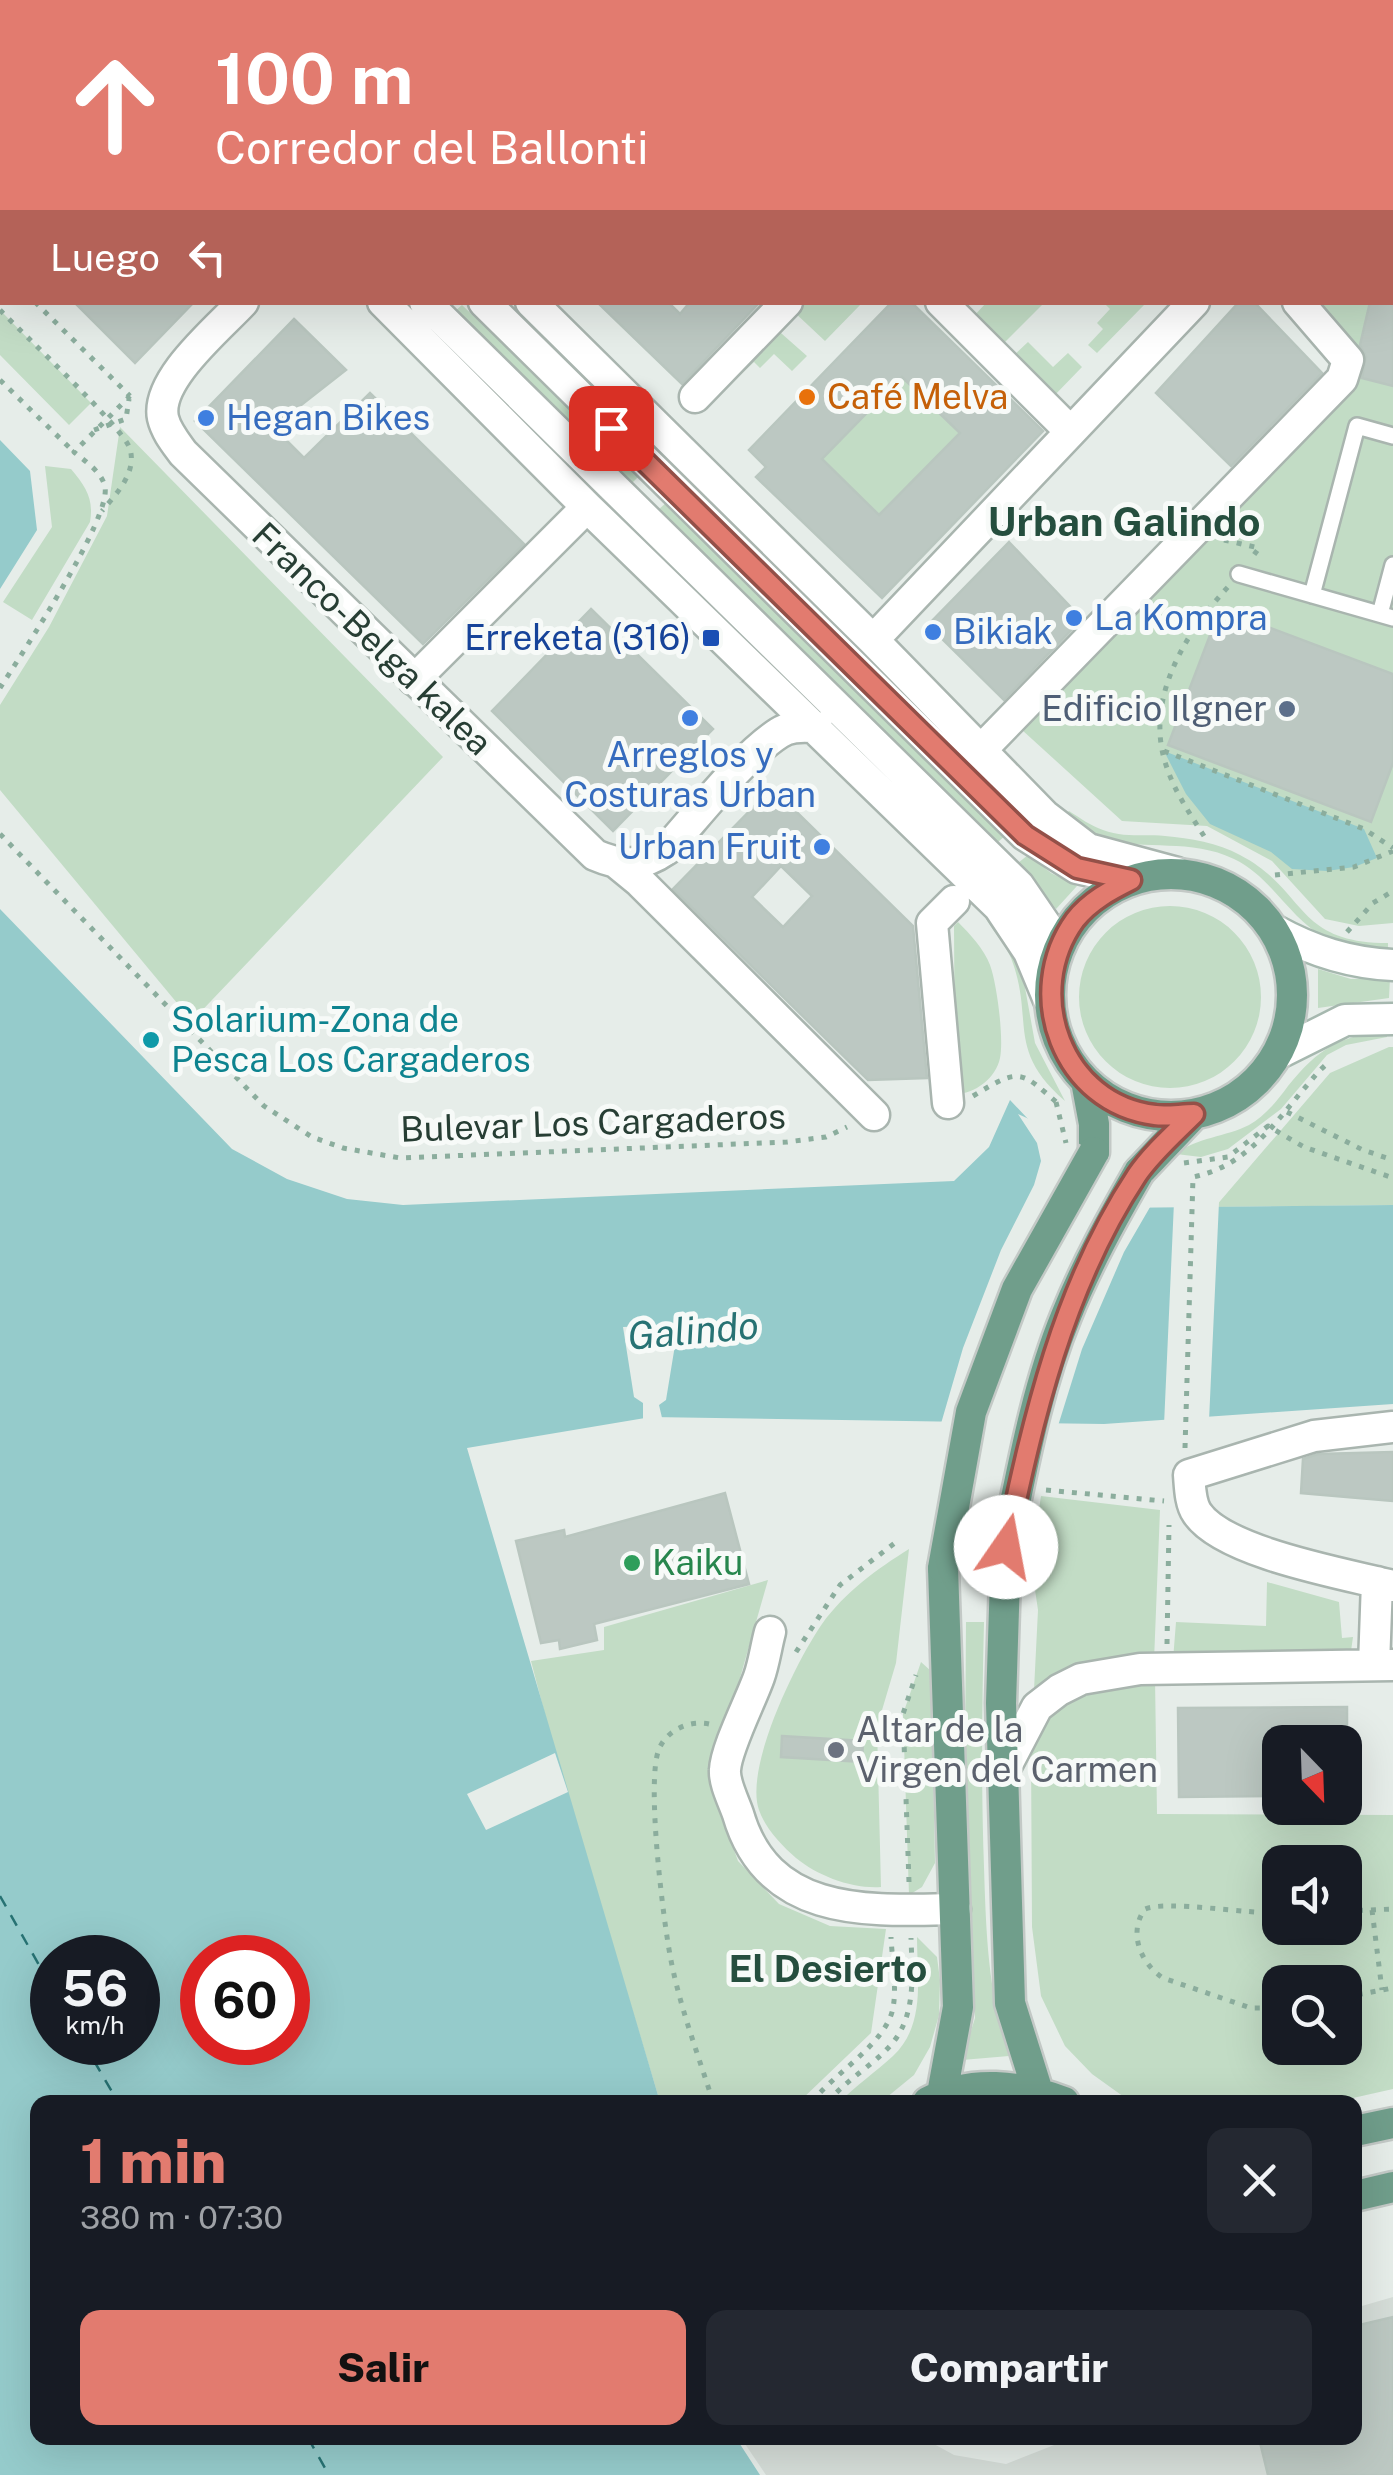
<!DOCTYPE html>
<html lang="es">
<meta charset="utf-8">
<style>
body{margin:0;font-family:"Public Sans",sans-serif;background:#242831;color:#f1f3f6;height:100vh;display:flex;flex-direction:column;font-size:38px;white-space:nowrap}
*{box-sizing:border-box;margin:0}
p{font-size:32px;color:#9ea1a6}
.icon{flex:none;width:55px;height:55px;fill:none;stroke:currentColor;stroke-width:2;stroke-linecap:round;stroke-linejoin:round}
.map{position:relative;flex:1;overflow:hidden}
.details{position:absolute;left:30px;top:2095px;width:1332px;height:350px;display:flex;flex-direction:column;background:#171b24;border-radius:20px;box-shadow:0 10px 40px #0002}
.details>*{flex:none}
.top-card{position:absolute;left:0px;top:0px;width:1395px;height:305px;box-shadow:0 10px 40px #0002;background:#e27b6f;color:#fff;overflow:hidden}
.needle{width:65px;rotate:157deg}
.controls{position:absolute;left:1262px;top:1725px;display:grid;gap:20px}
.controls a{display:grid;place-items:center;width:100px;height:100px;border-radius:20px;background:#171b24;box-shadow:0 10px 40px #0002;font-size:50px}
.speed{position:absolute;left:30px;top:1935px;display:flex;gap:20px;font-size:50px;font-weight:700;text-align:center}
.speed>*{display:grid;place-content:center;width:130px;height:130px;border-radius:50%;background:#171b24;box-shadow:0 10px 40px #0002;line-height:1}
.speed small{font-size:25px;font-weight:400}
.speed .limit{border:15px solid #d22;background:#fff;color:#111}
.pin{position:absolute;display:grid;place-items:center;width:85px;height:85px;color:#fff;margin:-42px;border-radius:20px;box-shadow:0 5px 15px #0006}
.me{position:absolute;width:110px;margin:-55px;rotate:12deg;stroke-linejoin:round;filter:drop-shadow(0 0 8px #0008)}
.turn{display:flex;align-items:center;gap:35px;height:210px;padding:0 50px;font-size:45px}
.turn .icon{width:130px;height:130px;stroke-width:2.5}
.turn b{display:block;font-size:70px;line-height:85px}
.then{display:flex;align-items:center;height:95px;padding:0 50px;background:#0003;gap:20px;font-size:38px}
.round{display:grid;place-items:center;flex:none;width:105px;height:105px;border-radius:20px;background:#242831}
.summary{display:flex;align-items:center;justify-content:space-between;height:170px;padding:0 50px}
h1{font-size:60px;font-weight:800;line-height:75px;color:#e27b6f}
.action{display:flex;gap:20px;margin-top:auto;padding:20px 50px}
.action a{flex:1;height:115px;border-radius:20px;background:#e27b6f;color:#111;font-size:40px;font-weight:800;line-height:115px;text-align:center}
.action a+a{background:#242831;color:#f1f3f6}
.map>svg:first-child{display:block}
.built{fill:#d5ddd8}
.green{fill:#c2dcc5;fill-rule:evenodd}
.water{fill:#95cbcb;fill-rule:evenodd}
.pier{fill:#e6ede9}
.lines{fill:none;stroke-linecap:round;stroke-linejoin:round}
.ferry{stroke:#277273;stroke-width:2.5;stroke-dasharray:12 10;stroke-linecap:butt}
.building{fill:#bcc8c2;stroke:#b9c6bf;stroke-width:2.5;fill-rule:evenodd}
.lane-casing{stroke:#a9b5af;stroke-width:20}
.street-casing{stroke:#a9b5af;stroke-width:35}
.secondary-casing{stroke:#a6b8af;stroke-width:35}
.primary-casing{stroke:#c3c9c6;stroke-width:35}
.path{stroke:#8bad9d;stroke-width:5;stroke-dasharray:5 8;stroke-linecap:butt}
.lane{stroke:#fff;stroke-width:15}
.street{stroke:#fff;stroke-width:30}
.secondary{stroke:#fff;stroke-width:30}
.primary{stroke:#709e8b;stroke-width:30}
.primary-bridge-casing{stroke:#c3c9c6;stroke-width:35;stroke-linecap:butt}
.path-bridge{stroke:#8bad9d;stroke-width:5;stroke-dasharray:5 8;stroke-linecap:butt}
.primary-bridge{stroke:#709e8b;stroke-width:30}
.route-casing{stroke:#935048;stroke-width:25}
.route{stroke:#e27b6f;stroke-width:18}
.food-dot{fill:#e8710a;stroke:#f7faf8;stroke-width:4}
.shop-dot{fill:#3f7fe0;stroke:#f7faf8;stroke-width:4}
.transit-dot{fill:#1a4fb4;stroke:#f7faf8;stroke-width:4}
.service-dot{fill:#5c6f8a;stroke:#f7faf8;stroke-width:4}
.culture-dot{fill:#0f9aa8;stroke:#f7faf8;stroke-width:4}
.leisure-dot{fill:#2e9e5b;stroke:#f7faf8;stroke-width:4}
.worship-dot{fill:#6b7280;stroke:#f7faf8;stroke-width:4}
.labels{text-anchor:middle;stroke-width:10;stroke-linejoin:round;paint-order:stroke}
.food-label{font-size:35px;fill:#c56008;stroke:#f7faf8;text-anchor:start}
.shop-label{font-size:35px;fill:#366cbe;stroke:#f7faf8;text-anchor:start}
.transit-label{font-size:35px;fill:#164399;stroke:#f7faf8;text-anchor:end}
.street-label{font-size:35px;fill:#273e34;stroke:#f7faf8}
.service-label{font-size:35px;fill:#4e5e75;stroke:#f7faf8;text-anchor:end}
.culture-label{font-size:35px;fill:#0d838f;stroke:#f7faf8;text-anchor:start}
.leisure-label{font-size:35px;fill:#27864d;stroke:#f7faf8;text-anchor:start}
.worship-label{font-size:35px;fill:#5b616d;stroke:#f7faf8;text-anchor:start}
.water-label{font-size:38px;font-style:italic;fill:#277273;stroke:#f7faf8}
.neighbourhood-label{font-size:38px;font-weight:bold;fill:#254e3e;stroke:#f7faf8}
.quarter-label{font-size:40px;font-weight:bold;fill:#254e3e;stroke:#f7faf8}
</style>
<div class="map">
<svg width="1393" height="2475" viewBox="0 0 1393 2475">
<rect width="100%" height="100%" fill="#e6ede9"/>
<path class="built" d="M1393,2297V2475H766L741,2438H923L954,2455L1006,2464L1072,2438H1355V2308Z"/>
<path class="green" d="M1393,293V923L1359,926L1325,919L1272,861L1207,826L1122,821L1010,719L1358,354L1319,303L1392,302Z
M799,303H862L825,341L792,310Z
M986,303H1044L1000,347L972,318Z
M1104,303L1144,305L1097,353L1088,345L1103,329L1097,323L1110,309Z
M462,305L640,475L631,484L455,311Z
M0,310L91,403L69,425L0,355Z
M773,326L807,356L792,371L774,354L760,368L754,362L738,377L730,370Z
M1028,342L1053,367L1068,353L1082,367L1052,398L1011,358Z
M902,377L960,433L879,515L822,459Z
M120,427L443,757L192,1021L0,790V705L49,627L107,516Z
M45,466L71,469C86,487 94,499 90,522L32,620L3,602L52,527Z
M667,502L1007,834L998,842L658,510Z
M1069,811C1080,818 1091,826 1103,830C1124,838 1144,834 1165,836C1190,838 1218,843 1240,855C1307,890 1294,943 1388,943V949C1368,948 1346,949 1327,939C1290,920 1272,877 1234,859C1191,838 1145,851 1105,839C1090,834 1077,825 1065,815Z
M1028,855L1051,873L1077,886L1056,909L1018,863Z
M981,904L997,921L1022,971L1035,1043L1065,1101C1005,1049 1035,1020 1011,958C1003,939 983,922 981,904Z
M1079 997a91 91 0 1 1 182 0a91 91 0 1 1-182 0Z
M958,922C970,934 984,949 990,965C997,984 1004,1039 1000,1058C996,1078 975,1094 955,1094L954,926Z
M1318,969L1351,979L1390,978L1389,998L1318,1008Z
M1387,1030V1037L1346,1045L1327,1055L1281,1109L1228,1149L1201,1157L1176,1154C1197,1137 1226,1137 1249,1125C1264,1117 1278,1100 1288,1086C1319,1048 1338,1037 1387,1030Z
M1389,1047H1393V1205L1215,1207L1330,1073Z
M1041,1496L1160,1510L1154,1661C1116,1666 1064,1663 1034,1690L1038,1610L1031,1563Z
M909,1549L896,1663L877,1727L881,1887C852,1889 818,1876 796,1858C782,1846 765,1828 759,1810C744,1767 797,1660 822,1624C845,1592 877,1569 909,1549Z
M768,1580L710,1783L738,1861L779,1904L830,1926L886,1929L871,2033L799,2102H660L555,1753L531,1661L604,1650V1627Z
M1267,1582L1339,1602L1342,1638L1353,1637L1351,1651L1173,1660L1176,1622L1266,1626Z
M966,1622H984C982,1704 981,1785 984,1867C986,1932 988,1994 1009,2056L962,2060L975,2018L965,1768Z
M921,1662L931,1671L935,1863L922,1887L909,1895L903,1714Z
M1155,1678L1157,1814L1393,1815V2089L1335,2102H1131L1092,2074L1065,2046L1041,1996L1032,1927L1031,1750L1045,1713L1065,1699L1108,1686ZM1280,1862H1345V1928H1280ZM1280,1982H1345V2048H1280Z
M917,1937L937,1957L940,1980L939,2015L930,2047L914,2075L881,2102H840C856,2085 876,2072 893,2056C926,2025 917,1978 917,1937Z"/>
<path class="water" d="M0,440L30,471L37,530L0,589Z
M1164,751L1364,829L1377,858L1354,867L1327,871L1292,869L1271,852L1210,824L1186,794Z
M0,909L232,1149L287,1179L347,1199L403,1205L954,1181L989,1147L1010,1100L1112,1208L1393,1205V1404L1104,1424L651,1417L467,1448L660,2102H38V2438H736L760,2475H0ZM52,1958H138V2042H52ZM202,1958H288V2042H202Z"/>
<path class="pier" d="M1018,1114L1040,1124L1114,1203L1153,1202L1124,1252L1082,1349L1057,1429L940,1427L963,1348L1001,1250L1034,1185L1041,1161L1037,1143Z
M1174,1202H1219L1209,1421L1164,1425Z
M674,1325L676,1339L666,1400L659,1405L663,1422L643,1424V1403L634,1397L623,1327Z
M555,1753L568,1792L486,1830L467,1794Z"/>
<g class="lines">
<path class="ferry" d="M0,1896L52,1988
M83,2042L118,2102
M308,2438L329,2475"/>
</g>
<path class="building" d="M74,302H194L135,363Z
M597,302H668L680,314L690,302H760L682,384Z
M892,302H911L1043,431L882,598L756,477L766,467L749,450ZM902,377L960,433L879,515L822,459Z
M1239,302H1254L1322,373L1231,466L1156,393Z
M1370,302H1393V386L1362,378L1366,357L1360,345Z
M294,319L346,370L273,427L304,458L370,393L524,544L423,644L195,421Z
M1009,542L1082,619L1004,700L928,625Z
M591,609L713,729L613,831L492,711Z
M1220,609L1393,674V763L1371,822L1168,745Z
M772,788L913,926L927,1078L868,1080L673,889ZM781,866L812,896L783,927L752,897Z
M1393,1452V1501L1301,1493L1303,1459L1318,1454Z
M725,1493L749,1584L594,1624L597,1640L560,1649L559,1640L541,1643L516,1541L564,1530L565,1537Z
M1347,1707V1742H1280V1796L1179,1797L1178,1708Z
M782,1736L863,1741L862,1762L781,1757Z
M1393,2317V2475H1268L1259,2438H1355V2326Z"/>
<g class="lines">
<defs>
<path id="lane" d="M1239,574L1393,618
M1312,595L1357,426L1393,436
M1380,614L1393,565"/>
<path id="street" d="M100,0L103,2
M188,0L191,2
M1091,0L1094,2
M533,2L535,0
M777,2L779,0
M1149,2L1151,0
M1392,96L1393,95
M1392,246H1393
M243,302C219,328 155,380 163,418C166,431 175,442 183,453L595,855C623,867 641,867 667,849C697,816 743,756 779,733C791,725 804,727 817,727
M383,302L587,507L999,907L1029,952L1049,1000
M425,302L1019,886L1060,946
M484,302L1025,835L1077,868L1131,880
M531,302L873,640L1045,816L1088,849L1177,873
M941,302L1069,430
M695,397L787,302
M873,640L1194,302
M414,680L587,507
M981,750L1342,379L1348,360L1298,302
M618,864L640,882L874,1115
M948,1103L932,923L954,901
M1393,1427L1314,1436L1189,1475C1190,1486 1190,1503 1197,1513C1224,1553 1346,1574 1393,1586
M770,1632C766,1647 764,1663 759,1677C751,1700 726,1748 725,1770C724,1783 734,1802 738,1814C768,1918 869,1911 955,1909
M1374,1665L1377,1582
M1003,1772L1037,1707L1059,1690L1081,1679L1140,1669L1393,1665"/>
<path id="secondary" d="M1274,930C1312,951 1349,963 1393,965
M1277,1054L1345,1020L1393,1019"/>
<path id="primary" d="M1050 995a121 121 0 1 1 242 0a121 121 0 1 1-242 0Z
M1086,1081L1094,1124V1152
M1139,1172L1194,1114
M1006,1547L1001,1703L1010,2003L1038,2092
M942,2094L958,2007L943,1568
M928,2102C970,2079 1021,2085 1064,2102
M1355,2131L1393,2123
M1355,2196L1393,2187"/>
</defs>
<use href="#lane" class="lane-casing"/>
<use href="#street" class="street-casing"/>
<use href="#secondary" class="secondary-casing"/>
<use href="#primary" class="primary-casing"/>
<path class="path" d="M0,70H2
M0,128L2,131
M0,151L2,148
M0,268L2,270
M35,302L130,396
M0,310C22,333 124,428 130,449C137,473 116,494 102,511
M0,380L74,452
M94,430L126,419L129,399
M1224,540L1259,548L1251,559
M0,688C21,655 111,519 105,487C102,472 85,461 74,452L130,396
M1164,751L1364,829L1393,848
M0,834L264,1106L312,1137L343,1148L400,1158L787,1142L826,1137L847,1127
M1204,836C1190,814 1175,792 1167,768C1143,702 1184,634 1228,587
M1275,875L1354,867L1393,851
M1347,932L1373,903L1393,891
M973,1096C1022,1066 1020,1071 1061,1106
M1287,1112L1363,1150L1393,1160
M1184,1163L1228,1157L1268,1126L1304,1147L1393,1178
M1185,1448L1193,1177C1243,1167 1271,1129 1302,1091C1311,1081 1319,1070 1329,1062
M1046,1490L1164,1501
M1167,1644L1169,1525
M796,1652L840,1585L900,1539
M709,1724C689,1720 667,1730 659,1749C646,1781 663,1917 670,1955C679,2005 698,2054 713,2102
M909,1882L903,1714L916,1675
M1372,1910L1382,1990
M1345,1911L1393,1909
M1280,1913C1249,1914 1166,1900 1145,1909C1128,1932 1140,1963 1163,1978L1251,2008H1280
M1345,1997L1393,1988
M812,2102C833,2074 886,2044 893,2008C897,1987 892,1959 891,1937
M828,2102C847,2078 881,2061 897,2037C916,2008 912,1971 911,1938"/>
<use href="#lane" class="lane"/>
<use href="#street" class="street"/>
<use href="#secondary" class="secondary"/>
<use href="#primary" class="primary"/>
<defs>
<path id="primary-bridge" d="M1006,1547C1022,1470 1036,1389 1066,1316C1086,1266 1112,1219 1139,1172
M943,1568L971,1412L1017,1289L1094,1152"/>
</defs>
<use href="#primary-bridge" class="primary-bridge-casing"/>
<path class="path-bridge" d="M1056,1102L1066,1143"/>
<use href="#primary-bridge" class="primary-bridge"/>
</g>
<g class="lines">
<defs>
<path id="route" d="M611,428L1025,835L1077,868L1131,880C1111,890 1090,901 1075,920C1022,993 1062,1104 1155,1115C1167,1117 1181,1114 1194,1114C1175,1133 1152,1153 1137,1175C1063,1287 1033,1418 1006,1547"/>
</defs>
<use href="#route" class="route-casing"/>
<use href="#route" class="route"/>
</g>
<circle class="food-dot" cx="807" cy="397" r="10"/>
<g class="shop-dot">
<circle cx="206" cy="418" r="10"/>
<circle cx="1074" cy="618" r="10"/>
<circle cx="933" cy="632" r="10"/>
<circle cx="690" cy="718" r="10"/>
<circle cx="822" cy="847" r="10"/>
</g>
<rect class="transit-dot" x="701" y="628" width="20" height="20" rx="5"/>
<circle class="service-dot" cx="1287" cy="709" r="10"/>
<circle class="culture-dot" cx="151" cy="1040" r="10"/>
<circle class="leisure-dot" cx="632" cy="1563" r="10"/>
<circle class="worship-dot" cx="836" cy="1750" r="10"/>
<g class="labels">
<g class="food-label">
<text x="827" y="409">Café Melva</text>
</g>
<g class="shop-label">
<text x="226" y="430">Hegan Bikes</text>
<text x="1094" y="630">La Kompra</text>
<text x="953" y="644">Bikiak</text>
<text x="690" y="767" text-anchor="middle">Arreglos y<tspan x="690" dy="40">Costuras Urban</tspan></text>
<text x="802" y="859" text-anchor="end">Urban Fruit</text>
</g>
<g class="transit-label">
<text x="691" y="650">Erreketa (316)</text>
</g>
<g class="street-label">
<text transform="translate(372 639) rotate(44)" y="12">Franco-Belga kalea</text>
<text transform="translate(593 1123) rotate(-2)" y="12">Bulevar Los Cargaderos</text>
</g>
<g class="service-label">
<text x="1267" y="721">Edificio Ilgner</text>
</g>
<g class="culture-label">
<text x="171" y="1032">Solarium-Zona de<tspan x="171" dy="40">Pesca Los Cargaderos</tspan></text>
</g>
<g class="leisure-label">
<text x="652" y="1575">Kaiku</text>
</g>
<g class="worship-label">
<text x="856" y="1742">Altar de la<tspan x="856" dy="40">Virgen del Carmen</tspan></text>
</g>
<g class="water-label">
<text transform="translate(693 1331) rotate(-5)" y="13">Galindo</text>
</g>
<g class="neighbourhood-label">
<text x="828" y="1982">El Desierto</text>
</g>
<g class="quarter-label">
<text x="1124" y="536">Urban Galindo</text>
</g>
</g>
</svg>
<div class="controls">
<a><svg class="needle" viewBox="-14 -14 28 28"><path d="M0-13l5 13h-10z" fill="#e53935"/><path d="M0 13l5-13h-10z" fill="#9ea1a6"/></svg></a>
<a><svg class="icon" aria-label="sound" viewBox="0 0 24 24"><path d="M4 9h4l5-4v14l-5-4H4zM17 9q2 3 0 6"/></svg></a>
<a><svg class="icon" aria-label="search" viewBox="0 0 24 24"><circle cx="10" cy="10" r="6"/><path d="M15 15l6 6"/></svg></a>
</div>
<div class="speed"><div>56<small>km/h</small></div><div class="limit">60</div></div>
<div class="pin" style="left:611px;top:428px;background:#d93025"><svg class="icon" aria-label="arrive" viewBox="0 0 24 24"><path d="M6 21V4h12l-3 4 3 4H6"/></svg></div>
<svg class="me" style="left:1006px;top:1547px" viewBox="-20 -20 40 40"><circle r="19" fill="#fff"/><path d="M0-13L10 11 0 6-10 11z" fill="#e27b6f"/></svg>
<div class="top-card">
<div class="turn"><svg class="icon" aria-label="ahead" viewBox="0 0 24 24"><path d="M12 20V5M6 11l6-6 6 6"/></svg><div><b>100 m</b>Corredor del Ballonti</div></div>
<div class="then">Luego<svg class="icon" aria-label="left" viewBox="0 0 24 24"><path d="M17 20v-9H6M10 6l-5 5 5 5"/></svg></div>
</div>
<section class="details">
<div class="summary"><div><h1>1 min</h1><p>380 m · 07:30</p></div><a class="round"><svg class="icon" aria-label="close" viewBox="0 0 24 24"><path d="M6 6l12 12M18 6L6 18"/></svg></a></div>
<div class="action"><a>Salir</a><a>Compartir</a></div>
</section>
</div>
